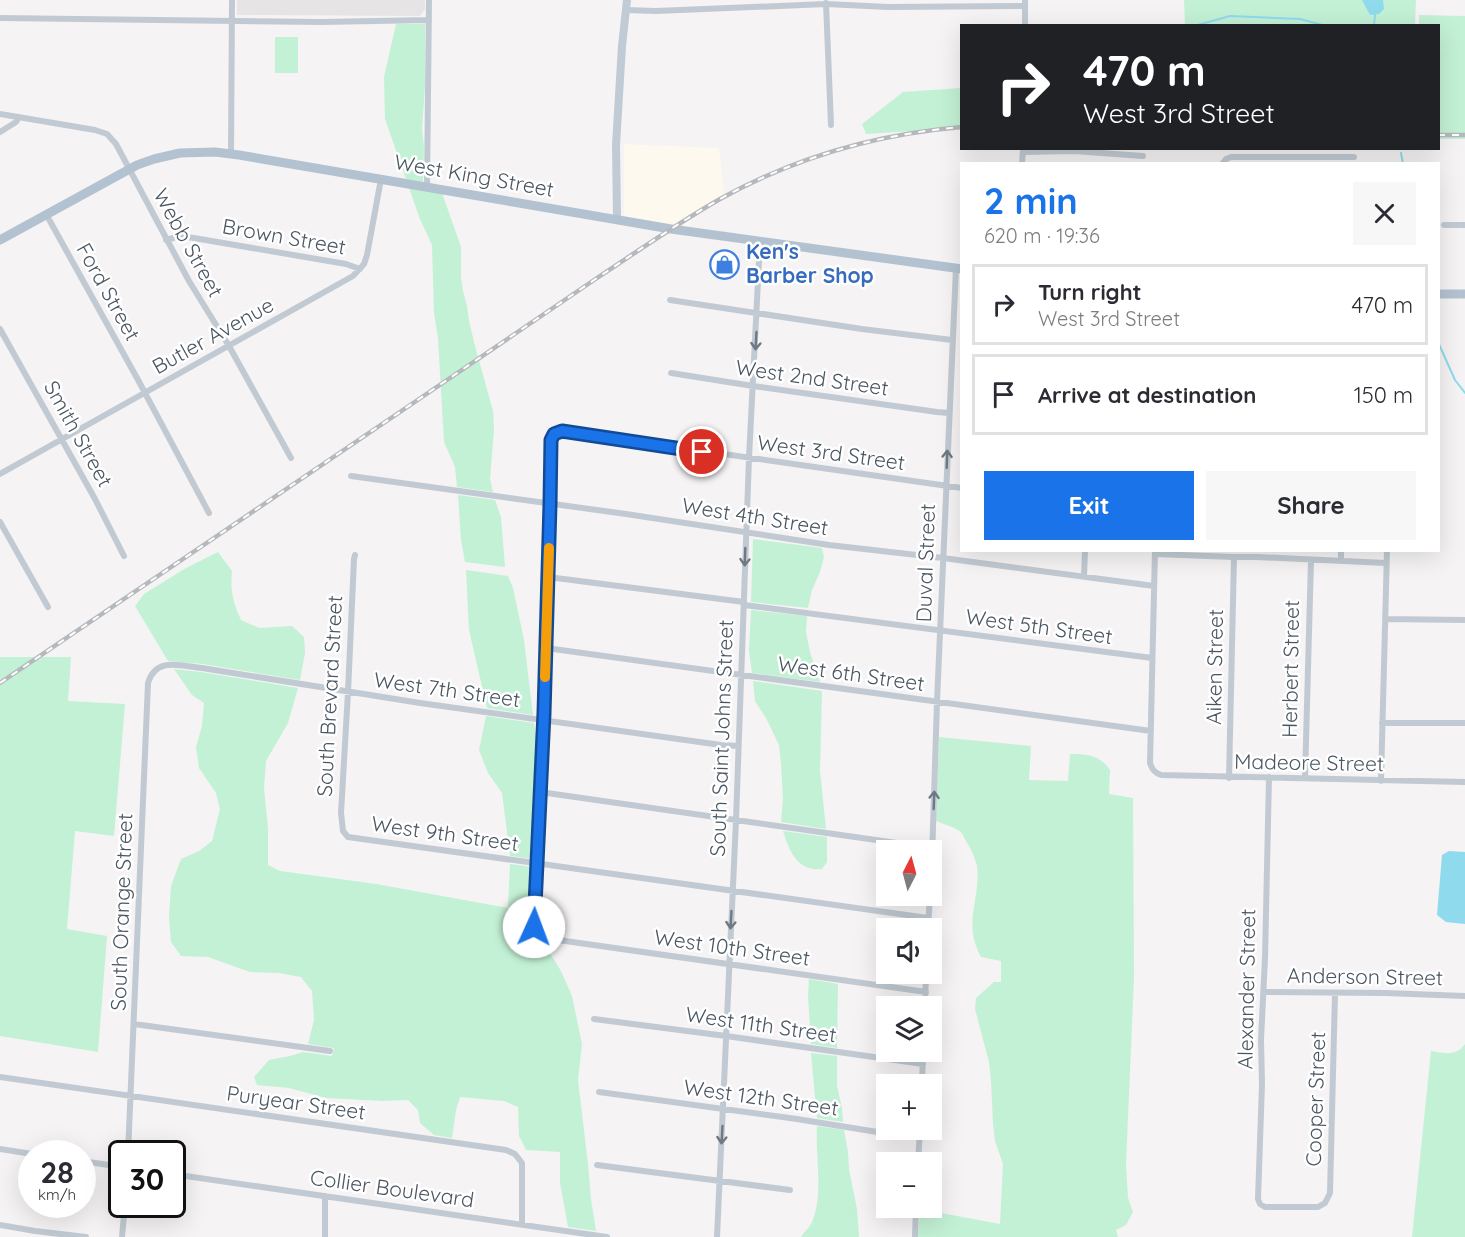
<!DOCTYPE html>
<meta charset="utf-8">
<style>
body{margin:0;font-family:Quicksand,sans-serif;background:#f7f7f7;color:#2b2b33;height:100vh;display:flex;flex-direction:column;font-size:22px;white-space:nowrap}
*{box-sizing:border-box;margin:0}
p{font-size:20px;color:#7c7c81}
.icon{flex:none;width:33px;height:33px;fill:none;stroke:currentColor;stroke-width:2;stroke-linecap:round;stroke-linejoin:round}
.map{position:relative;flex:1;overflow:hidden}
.details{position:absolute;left:960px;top:162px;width:480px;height:390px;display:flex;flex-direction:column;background:#fff;border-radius:0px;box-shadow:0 6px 24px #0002}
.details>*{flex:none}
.hud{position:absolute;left:960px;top:24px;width:480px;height:126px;border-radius:0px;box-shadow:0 6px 24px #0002;background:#202124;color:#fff;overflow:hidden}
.needle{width:39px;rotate:6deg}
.fabs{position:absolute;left:876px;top:840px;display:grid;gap:12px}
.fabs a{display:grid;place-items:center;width:66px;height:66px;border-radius:0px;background:#fff;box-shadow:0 6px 24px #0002;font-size:30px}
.speed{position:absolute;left:18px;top:1140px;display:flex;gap:12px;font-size:30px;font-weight:700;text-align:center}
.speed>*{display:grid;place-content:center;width:78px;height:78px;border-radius:50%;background:#fff;box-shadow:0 6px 24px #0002;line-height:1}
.speed small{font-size:15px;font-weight:400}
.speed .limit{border:3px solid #111;border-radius:9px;background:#fff;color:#111}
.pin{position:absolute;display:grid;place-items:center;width:51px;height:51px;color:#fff;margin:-26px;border:3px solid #fff;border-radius:50%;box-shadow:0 2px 6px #0007}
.me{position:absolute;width:66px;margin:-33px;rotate:2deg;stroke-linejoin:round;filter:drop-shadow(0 0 4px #0008)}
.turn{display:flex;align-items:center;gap:21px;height:126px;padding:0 24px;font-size:27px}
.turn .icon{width:78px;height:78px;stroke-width:2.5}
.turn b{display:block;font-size:42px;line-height:51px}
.round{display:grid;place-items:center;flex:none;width:63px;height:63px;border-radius:0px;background:#f7f7f7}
.head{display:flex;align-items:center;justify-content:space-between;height:102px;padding:0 24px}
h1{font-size:36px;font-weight:700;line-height:45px;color:#1a73e8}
.primary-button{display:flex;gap:12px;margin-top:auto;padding:12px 24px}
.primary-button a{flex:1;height:69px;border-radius:0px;background:#1a73e8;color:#fff;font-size:24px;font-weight:700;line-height:69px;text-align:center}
.primary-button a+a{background:#f7f7f7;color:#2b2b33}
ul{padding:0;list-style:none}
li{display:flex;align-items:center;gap:18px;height:81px;margin:0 12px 9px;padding:0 12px;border:3px solid #e1e1e2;border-radius:0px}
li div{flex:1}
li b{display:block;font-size:22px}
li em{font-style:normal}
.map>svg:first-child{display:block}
.commercial{fill:#fdf9ef}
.education{fill:#e6e4e5}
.green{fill:#c3f1d5}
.water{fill:#90daee}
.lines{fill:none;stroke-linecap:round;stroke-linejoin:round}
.stream{stroke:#90daee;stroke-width:2}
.street{stroke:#c1cad2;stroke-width:6}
.secondary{stroke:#c1cbd6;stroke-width:8}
.primary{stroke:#b3c2d1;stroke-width:9}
.rail-casing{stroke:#b5b8bd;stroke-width:4.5}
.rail{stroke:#fff;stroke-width:2;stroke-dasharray:7;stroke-linecap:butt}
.oneway{stroke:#6e7983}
.route-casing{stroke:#114b97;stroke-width:15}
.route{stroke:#1a73e8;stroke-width:10}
.slow{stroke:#f59e0b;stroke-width:10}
.labels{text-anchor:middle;stroke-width:5;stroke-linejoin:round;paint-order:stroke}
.street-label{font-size:21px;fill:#4a5661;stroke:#fff}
.shop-label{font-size:21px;font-weight:bold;fill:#366cbe;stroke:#fff;text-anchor:start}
</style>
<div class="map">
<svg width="1465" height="1237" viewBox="0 0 1465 1237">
<rect width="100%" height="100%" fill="#f5f3f3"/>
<path class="commercial" d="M624,144L719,148L724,194L692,217L689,227L624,216Z"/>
<path class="education" d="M237,0H425V9L420,16L237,15Z"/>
<path class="green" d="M1184,0H1416L1415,25H1185Z
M1419,15L1465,16V139H1439L1438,26L1419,25Z
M396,24H425V86L422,129L424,147L423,182L406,179L385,119L384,77Z
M275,37H298V73H275Z
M961,88V128L866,134L862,124L903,92Z
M409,188L442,193L461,247V277L463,291L467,306L469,321L475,346L493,411L494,430L490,479L493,492L457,487L455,467L444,442L438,338L434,313L432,245L420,219Z
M458,495L495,500L501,517L505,567L465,562L461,540Z
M753,539L822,548L824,557L820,572L812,590L808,608L751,602Z
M218,552L232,571C230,590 233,602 241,620L259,628L292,626L304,637L305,653L300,680L203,664L168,661L135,606L144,594L186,568Z
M466,570L508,576L513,588L524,640L533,715L487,708L469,630Z
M751,610L807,616L806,632L810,652L820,682L752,673L749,651Z
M0,657H71L68,701L125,704L114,836L75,831L67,929L107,936L98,1052L0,1036Z
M174,669L201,672L298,688L288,723L266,761L264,788L268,828V865L280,871L376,884L508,908L510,864L533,867L530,910L531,933L535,937L543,942L561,971L572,996L582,1044L578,1080L588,1164L591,1199L596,1231L568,1227L560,1183V1152L526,1150L519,1136L518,1107L504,1101L460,1097L456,1110L452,1138L434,1135L420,1123L418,1110L408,1100L383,1101L326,1098L289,1088L257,1085L254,1077L269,1060L290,1056L303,1052L332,1056L334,1048L308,1044L314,1020L312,991L301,977L279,973L250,972L208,957L181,956L171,942L169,918L171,886L181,859L199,851L212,841L220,809L216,793L199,768L196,747L202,726L204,703L192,695Z
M753,681L822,691L820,771L826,829L781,822L783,799L781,764L779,745L766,718L755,701Z
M486,716L534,723L538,749L533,859L510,856L502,793L488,773L479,750Z
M939,737L1031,746L1029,780L1068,781L1070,754C1087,754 1100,755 1110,770L1109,794L1133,798L1134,978L1126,1164L1128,1198L1133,1212L1126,1225L1116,1230L1118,1237H918L920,1209L1000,1224L1003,1164L995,1141L993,1124L991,1080L989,1062L975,1009L976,998L994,982H1001V961L981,957C962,922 981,900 977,866C975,857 971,849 966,841C964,837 962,832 958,830C951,826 943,824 936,821Z
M783,831L827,837V862L822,869C797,872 789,850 783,831Z
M809,979L838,984L837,1048L811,1044L808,996Z
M1465,1044V1237H1412L1431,1051C1444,1053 1456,1057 1465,1044Z
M811,1053L837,1056V1086L842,1108L843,1122L817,1118Z
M817,1126L844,1130L848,1152L849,1169L857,1209L859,1237H801C804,1232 810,1227 812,1222C824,1194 815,1156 817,1126Z"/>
<path class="water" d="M1362,0H1383L1384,9L1379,14L1370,15Z
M1449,851L1465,852V924L1446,922L1437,915L1442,855Z"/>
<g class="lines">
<path class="stream" d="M1194,26L1230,16L1300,19L1326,26
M1374,26L1375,14
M1401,153L1403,164
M1438,342L1455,380L1465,393"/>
<path class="street" d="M826,3L831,125
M626,10L656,11L826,4L888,7L1025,6
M0,18L321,22L429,20
M1025,26V0
M0,114L95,130L107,134L116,144L189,281L229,346L291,458
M0,132L16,122L19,117
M1023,152L1074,151L1143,156
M231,154L232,0
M1022,164L1023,149
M1222,164L1226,159L1231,157H1354
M427,187L429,0
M46,214L137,378L209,513
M1444,225H1465
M166,240L180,236L194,238L346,264L360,269
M670,300L862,329L952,340
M0,329L95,499L124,556
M671,373L753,386L937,412L949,413
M0,474L353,276L364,264L367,255L381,179
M351,476L626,514L829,545L943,558L1154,586
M0,522L48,607
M1155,550L1150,763C1152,770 1155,773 1161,775L1465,782
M1155,554L1234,557H1257L1386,563
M355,555L354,559L348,692L341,813L343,831L348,837L928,918
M1341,561V550
M1084,576L1085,550
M548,577L744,602
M744,605L1152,658
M1385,619L1465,620
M546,648L1151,731
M1382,723H1465
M1269,777L1265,958L1261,1040L1262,1084L1258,1199L1260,1204L1265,1207H1318L1325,1203L1330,1193L1335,993
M1229,778L1234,557
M1305,778L1311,560
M1381,781L1387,550
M540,792L932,848
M932,859L937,702L956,268
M928,928L930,896
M926,992L544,938C536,934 534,929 534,921L544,713L550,504L551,440L554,434L562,431L962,488
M1264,992L1385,993L1465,996
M925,1006L926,974
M594,1019L726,1036L923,1064
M134,1024L330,1051
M0,1077L506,1150L515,1154L522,1163V1224
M922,1084L923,1052
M599,1092L797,1119L902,1136L919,1137
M0,1149L32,1154
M128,1154L148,683C156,656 181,666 202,668L420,703L721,745L738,746
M82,1161L122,1167
M918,1162L920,1130
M597,1165L790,1190
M172,1174L607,1237
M0,1225L35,1231L86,1237
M122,1237L125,1204
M325,1237V1196
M717,1237L736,820L749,458L760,241
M915,1237L916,1208"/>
<path class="secondary" d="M617,219L616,145L622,46L627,0"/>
<path class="primary" d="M0,240L137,165L154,159L180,153L215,152L239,155L671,229L962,269
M1438,294H1465"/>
<defs>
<path id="rail" d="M1438,135H1465
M0,683C142,587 283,491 425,395C482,356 540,317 597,278C638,251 678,223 720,199C794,158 877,134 962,127"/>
</defs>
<use href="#rail" class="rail-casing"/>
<use href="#rail" class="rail"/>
</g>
<defs><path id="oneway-shaft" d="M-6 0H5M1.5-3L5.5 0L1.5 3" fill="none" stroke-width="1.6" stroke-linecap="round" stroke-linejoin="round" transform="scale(1.5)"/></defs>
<g class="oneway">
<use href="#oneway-shaft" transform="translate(756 341) rotate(93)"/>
<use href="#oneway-shaft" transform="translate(947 459) rotate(-88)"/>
<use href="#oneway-shaft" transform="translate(745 557) rotate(92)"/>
<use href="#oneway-shaft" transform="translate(934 800) rotate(-88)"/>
<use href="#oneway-shaft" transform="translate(731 920) rotate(93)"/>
<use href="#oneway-shaft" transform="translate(722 1135) rotate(93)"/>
</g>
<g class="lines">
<defs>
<path id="route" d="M534,927L544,713L550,504L551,440L554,434L562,431L702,452"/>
</defs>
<use href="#route" class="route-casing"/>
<use href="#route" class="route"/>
<path class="slow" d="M545,677L549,548"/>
</g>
<defs>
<symbol id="shop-ring" viewBox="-11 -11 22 22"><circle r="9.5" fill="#fff" stroke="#3f7fe0" stroke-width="1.5"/><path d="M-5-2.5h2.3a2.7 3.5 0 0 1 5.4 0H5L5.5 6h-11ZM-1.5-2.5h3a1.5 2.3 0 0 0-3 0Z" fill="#3f7fe0"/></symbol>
</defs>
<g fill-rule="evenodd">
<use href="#shop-ring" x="708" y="248" width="33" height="33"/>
</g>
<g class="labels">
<g class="street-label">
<text transform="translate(474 176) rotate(10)" y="7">West King Street</text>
<text transform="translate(284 237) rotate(10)" y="7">Brown Street</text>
<text transform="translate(188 243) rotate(61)" y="7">Webb Street</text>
<text transform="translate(108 292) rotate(61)" y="7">Ford Street</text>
<text transform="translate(213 336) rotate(-29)" y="7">Butler Avenue</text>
<text transform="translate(812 378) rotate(8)" y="7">West 2nd Street</text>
<text transform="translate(78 434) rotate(61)" y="7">Smith Street</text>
<text transform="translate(831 453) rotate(8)" y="7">West 3rd Street</text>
<text transform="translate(755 517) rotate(9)" y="7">West 4th Street</text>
<text transform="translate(926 563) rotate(-88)" y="7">Duval Street</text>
<text transform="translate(1039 627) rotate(8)" y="7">West 5th Street</text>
<text transform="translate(1215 667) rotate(-89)" y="7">Aiken Street</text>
<text transform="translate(1291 669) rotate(-89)" y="7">Herbert Street</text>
<text transform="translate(851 674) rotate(8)" y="7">West 6th Street</text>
<text transform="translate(447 690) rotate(8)" y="7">West 7th Street</text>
<text transform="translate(330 696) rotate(-87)" y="7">South Brevard Street</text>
<text transform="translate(722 738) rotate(-88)" y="7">South Saint Johns Street</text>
<text transform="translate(1309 763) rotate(1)" y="7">Madeore Street</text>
<text transform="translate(445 834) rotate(8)" y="7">West 9th Street</text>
<text transform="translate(122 912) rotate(-88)" y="7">South Orange Street</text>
<text transform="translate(732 948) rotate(8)" y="7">West 10th Street</text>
<text transform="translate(1365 977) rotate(1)" y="7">Anderson Street</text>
<text transform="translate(1247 989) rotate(-89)" y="7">Alexander Street</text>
<text transform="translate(761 1025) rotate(8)" y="7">West 11th Street</text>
<text transform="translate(761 1098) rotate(8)" y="7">West 12th Street</text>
<text transform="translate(1316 1099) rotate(-88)" y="7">Cooper Street</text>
<text transform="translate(296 1103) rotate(8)" y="7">Puryear Street</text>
<text transform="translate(392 1189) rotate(8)" y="7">Collier Boulevard</text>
</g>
<g class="shop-label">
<text x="746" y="259">Ken's<tspan x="746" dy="24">Barber Shop</tspan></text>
</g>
</g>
</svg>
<div class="fabs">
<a><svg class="needle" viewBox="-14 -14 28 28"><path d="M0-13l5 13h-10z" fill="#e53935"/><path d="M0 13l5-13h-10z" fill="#7c7c81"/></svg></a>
<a><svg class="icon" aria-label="sound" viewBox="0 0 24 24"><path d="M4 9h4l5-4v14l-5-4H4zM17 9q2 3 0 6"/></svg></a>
<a><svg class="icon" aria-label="layers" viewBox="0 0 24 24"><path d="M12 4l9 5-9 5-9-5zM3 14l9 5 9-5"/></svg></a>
<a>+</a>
<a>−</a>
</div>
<div class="speed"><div>28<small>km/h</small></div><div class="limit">30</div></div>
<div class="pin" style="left:702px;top:452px;background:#d93025"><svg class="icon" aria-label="arrive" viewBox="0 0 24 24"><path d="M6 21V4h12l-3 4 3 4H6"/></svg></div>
<svg class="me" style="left:534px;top:927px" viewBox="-20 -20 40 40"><circle r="19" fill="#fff"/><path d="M0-13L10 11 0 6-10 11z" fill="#1a73e8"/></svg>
<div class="hud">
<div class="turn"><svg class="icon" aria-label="right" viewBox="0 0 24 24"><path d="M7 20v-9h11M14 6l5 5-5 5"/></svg><div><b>470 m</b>West 3rd Street</div></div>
</div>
<section class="details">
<div class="head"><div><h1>2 min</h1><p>620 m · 19:36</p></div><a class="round"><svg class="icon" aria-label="close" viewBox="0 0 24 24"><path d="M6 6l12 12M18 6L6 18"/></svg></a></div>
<ul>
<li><svg class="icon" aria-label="right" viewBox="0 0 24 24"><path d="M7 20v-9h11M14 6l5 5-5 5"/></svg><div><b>Turn right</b><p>West 3rd Street</p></div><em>470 m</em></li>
<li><svg class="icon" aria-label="arrive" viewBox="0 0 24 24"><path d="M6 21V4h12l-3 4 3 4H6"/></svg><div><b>Arrive at destination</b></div><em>150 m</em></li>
</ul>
<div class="primary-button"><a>Exit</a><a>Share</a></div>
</section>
</div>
